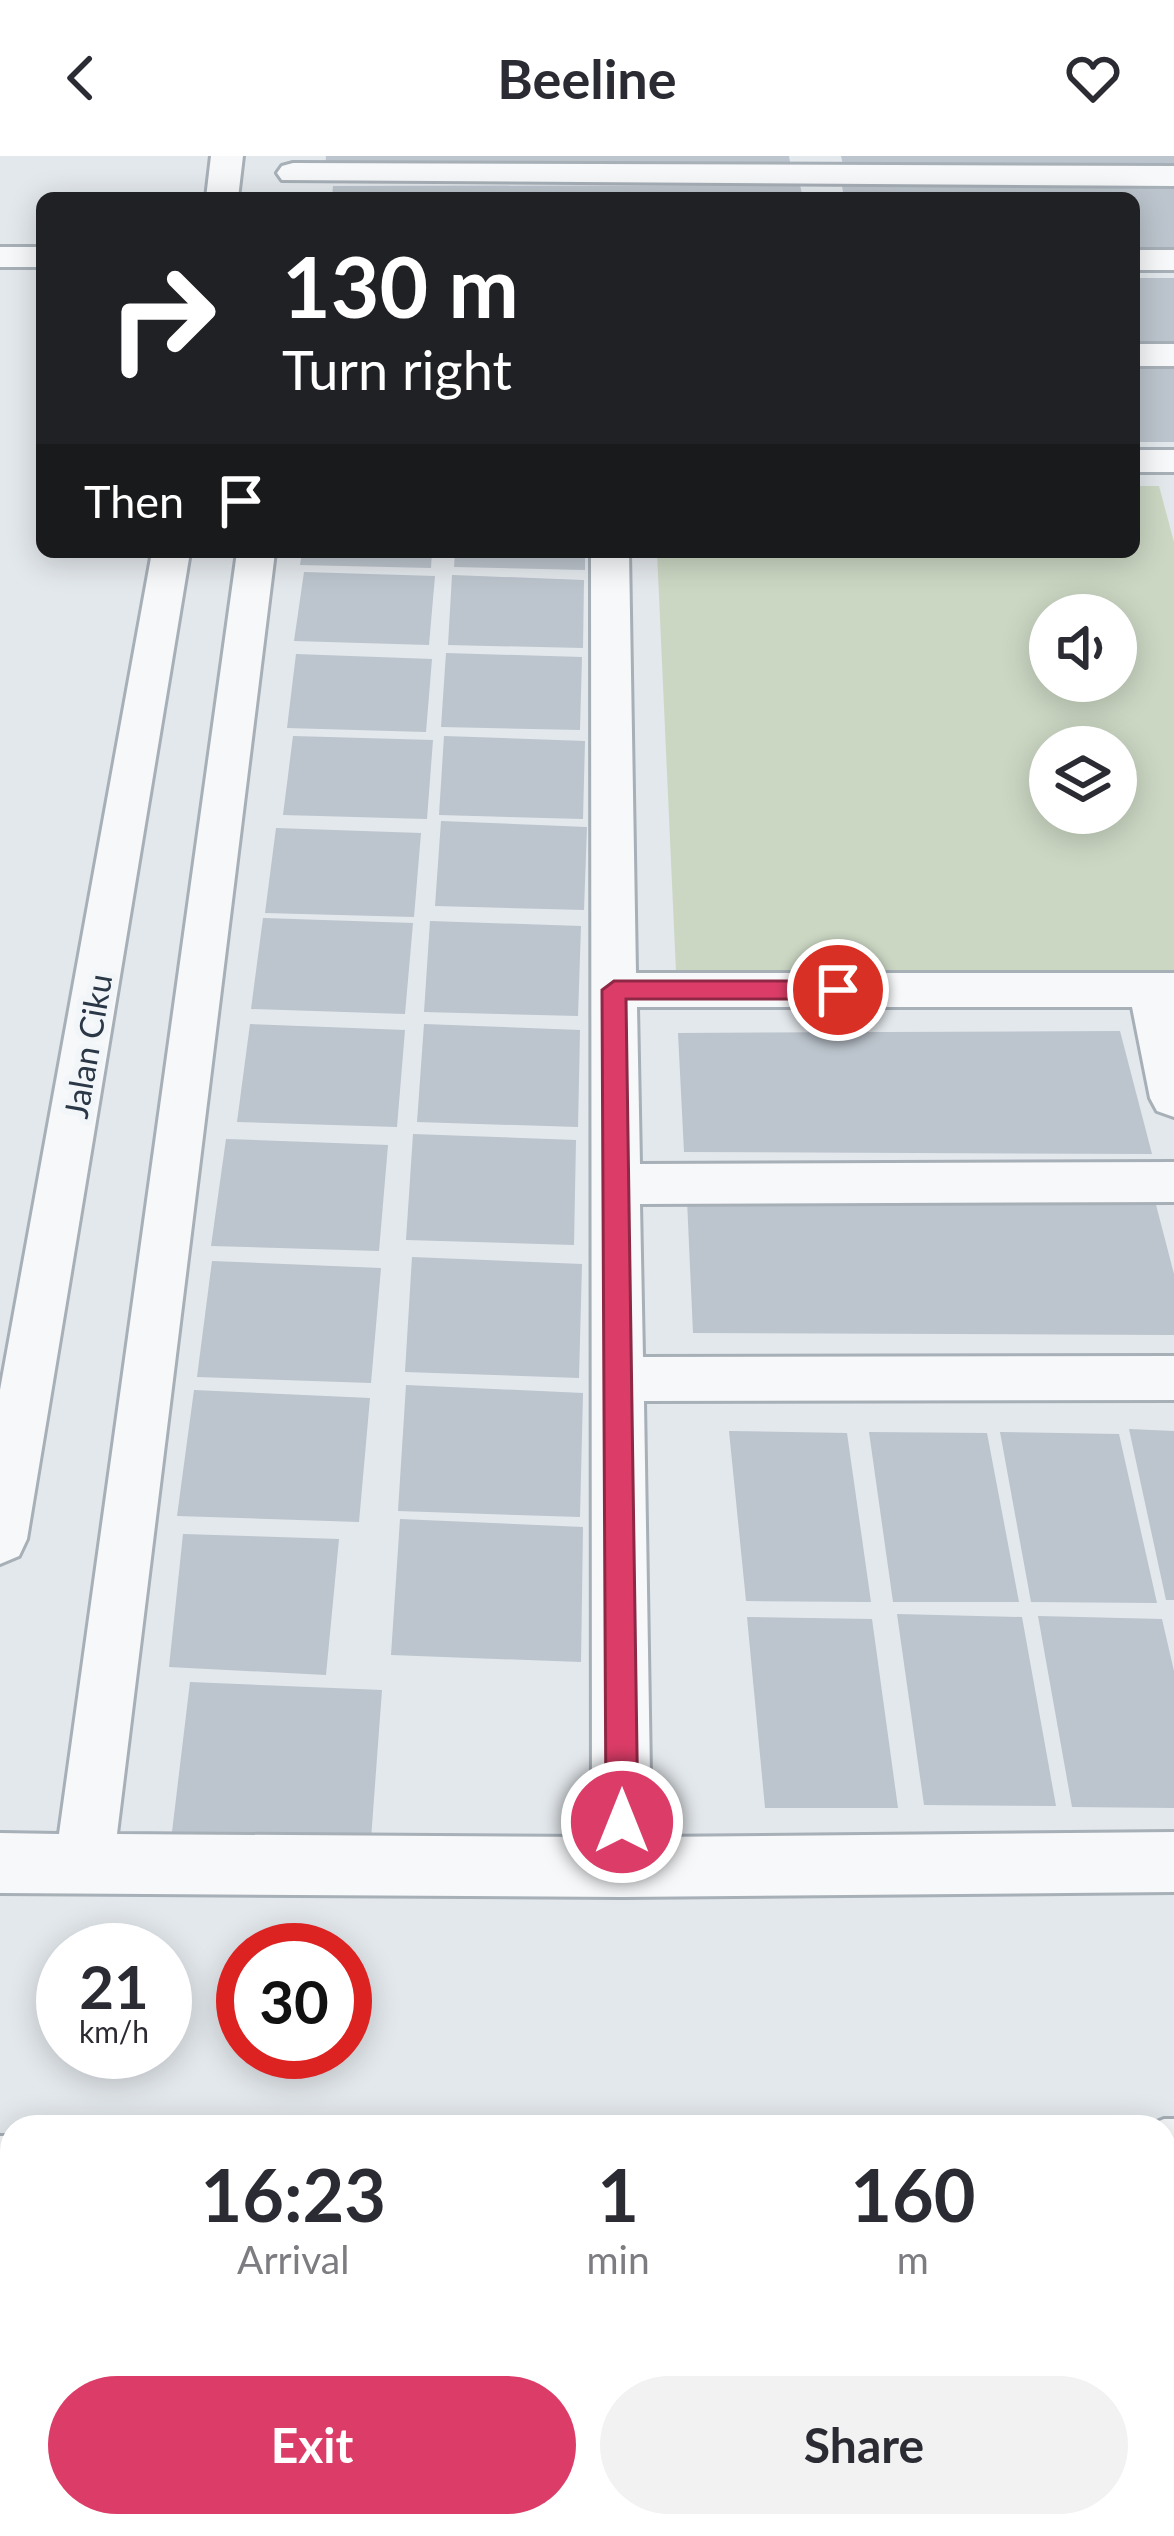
<!DOCTYPE html>
<style>
body{margin:0;font-family:Lato,sans-serif;background:#f2f2f3;color:#2b2b33;height:100vh;display:flex;flex-direction:column;font-size:45px;white-space:nowrap}
*{box-sizing:border-box;margin:0}
p{font-size:39px;color:#7c7c81}
.icon{flex:none;width:66px;height:66px;fill:none;stroke:currentColor;stroke-width:2;stroke-linecap:round;stroke-linejoin:round}
.map{position:relative;flex:1;overflow:hidden}
.details{position:absolute;left:0px;top:1959px;width:1176px;height:423px;display:flex;flex-direction:column;background:#fff;border-radius:36px 36px 0 0;box-shadow:0 6px 30px #0003}
.details>*{flex:none}
.top-card{position:absolute;left:36px;top:36px;width:1104px;height:366px;border-radius:18px;box-shadow:0 6px 30px #0003;background:#202124;color:#fff;overflow:hidden}
.buttons{position:absolute;left:1029px;top:438px;display:grid;gap:24px}
.buttons a{display:grid;place-items:center;width:108px;height:108px;border-radius:50%;background:#fff;box-shadow:0 6px 30px #0003;font-size:60px}
.speed{position:absolute;left:36px;top:1767px;display:flex;gap:24px;font-size:60px;font-weight:700;text-align:center}
.speed>*{display:grid;place-content:center;width:156px;height:156px;border-radius:50%;background:#fff;box-shadow:0 6px 30px #0003;line-height:1}
.speed small{font-size:30px;font-weight:400}
.speed .limit{border:18px solid #d22;background:#fff;color:#111}
.pin{position:absolute;display:grid;place-items:center;width:102px;height:102px;color:#fff;margin:-51px;border:6px solid #fff;border-radius:50%;box-shadow:0 3px 12px #0007}
.me{position:absolute;width:132px;margin:-66px;rotate:0deg;stroke-linejoin:round;filter:drop-shadow(0 0 9px #0008)}
.turn{display:flex;align-items:center;gap:42px;height:252px;padding:0 48px;font-size:54px}
.turn .icon{width:156px;height:156px;stroke-width:2.5}
.turn b{display:block;font-size:84px;line-height:102px}
.then{display:flex;align-items:center;height:114px;padding:0 48px;background:#0003;gap:24px;font-size:45px}
.eta{display:flex;justify-content:space-evenly;align-items:center;height:204px;text-align:center}
.eta b{font-size:72px;font-weight:700;line-height:84px}
.cta{display:flex;gap:24px;margin-top:auto;padding:24px 48px}
.cta a{flex:1;height:138px;border-radius:72px;background:#dc3d68;color:#fff;font-size:48px;font-weight:700;line-height:138px;text-align:center}
.cta a+a{background:#f2f2f3;color:#2b2b33}
header{display:flex;justify-content:space-between;align-items:center;height:156px;padding:0 48px;background:#fff;font-size:54px;font-weight:700}
.map>svg:first-child{display:block}
.built{fill:#d1d7de}
.green{fill:#cbd7c3;fill-rule:evenodd}
.building{fill:#bcc4cd}
.lines{fill:none;stroke-linecap:round;stroke-linejoin:round}
.minor-casing{stroke:#a7afb7;stroke-width:6}
.minor{fill:#f6f8fa;fill-rule:evenodd}
.route{fill:#dc3d68;stroke:#8f2844;stroke-width:3}
.labels{text-anchor:middle;stroke-width:12;stroke-linejoin:round;paint-order:stroke}
.street-label{font-size:33px;fill:#293746;stroke:#f3f6f9}
</style>
<header><svg class="icon" aria-label="back" viewBox="0 0 24 24"><path d="M15 5l-7 7 7 7"/></svg>Beeline<svg class="icon" aria-label="heart" viewBox="0 0 24 24"><path d="M12 20l-8-8c-3-5 5-10 8-4 3-6 11-1 8 4z"/></svg></header>
<div class="map">
<svg width="1174" height="2380" viewBox="0 0 1174 2380">
<rect width="100%" height="100%" fill="#e3e8ec"/>
<path class="built" d="M1164,2155H1174V2380H0V2187L12,2174V2370H1164Z"/>
<path class="green" d="M1134,330H1159L1174,386V814L676,816L657,396H1134ZM1050,459H1116V525H1050ZM1050,591H1116V657H1050Z"/>
<path class="building" d="M326,0H789L791,12L325,15Z
M841,0H1174V11L844,13Z
M800,29L803,42H332L333,30Z
M842,30L1174,32V93H1134V42H844Z
M1134,122H1174V190H1134Z
M1134,212H1174V286H1134Z
M302,396H432L431,412L300,409Z
M455,396H585V414L454,411Z
M304,416L435,420L429,489L294,485Z
M452,419L584,424L583,492L448,489Z
M446,497L582,501L580,574L441,571Z
M296,498L432,503L426,576L287,572Z
M293,580L433,584L427,663L283,659Z
M444,580L585,585L583,663L439,659Z
M441,665L587,671L584,754L435,750Z
M276,672L421,677L414,761L265,757Z
M263,762L413,767L405,858L251,853Z
M430,765L581,770L578,860L424,856Z
M250,868L405,874L397,971L237,966Z
M424,868L580,874L578,971L417,966Z
M1120,875L1152,998L684,996L678,877Z
M413,978L576,984L574,1089L406,1084Z
M226,983L388,989L379,1095L211,1090Z
M1154,1041L1174,1118V1179L693,1177L687,1044Z
M412,1101L582,1108L579,1222L405,1216Z
M212,1105L381,1112L371,1227L197,1221Z
M406,1229L583,1237L580,1361L398,1355Z
M194,1234L370,1242L359,1366L177,1360Z
M1129,1273L1174,1275V1444H1166Z
M729,1275L847,1277L871,1446L746,1445Z
M869,1276L987,1277L1019,1446H893Z
M1000,1276L1119,1278L1157,1447L1031,1446Z
M400,1363L583,1371L581,1506L391,1499Z
M183,1378L339,1383L326,1519L169,1511Z
M897,1458L1022,1461L1056,1650L924,1649Z
M1038,1460L1162,1463L1174,1515V1652L1072,1651Z
M747,1461L872,1463L898,1652H765Z
M190,1526L382,1534L371,1683L172,1676Z"/>
<g class="lines">
<defs>
<path id="minor" d="M211,0H243L238,42H206Z
M293,7L1174,10V30L282,24L277,17L282,10Z
M0,91H42V111H0Z
M1134,94H1174V114H1134Z
M1134,188H1174V210H1134Z
M1134,294H1174V316H1134Z
M152,396H190L27,1383L19,1400L0,1408V1234Z
M237,396H275L117,1678L592,1681L591,396H629L636,817H1174V961L1157,955L1150,942L1132,851H637L640,1008L1174,1006V1046L640,1048L643,1201L1174,1200V1244L644,1245L651,1681L1174,1676V1736L622,1741L0,1737V1677L59,1678Z
M1164,1963H1174V2027H1164V1971H1145Z
M0,1980H12V2044H0Z
M1164,2071H1174V2137H1164Z
M0,2081H12V2147H0Z
M1164,2177H1174V2245H1164Z
M12,2240V2318L0,2323V2245Z
M280,2370H350L349,2380H279Z
M630,2370H700V2380H630Z
M713,2370H783V2380H713Z"/>
</defs>
<use href="#minor" class="minor-casing"/>
<use href="#minor" class="minor"/>
</g>
<path class="route" d="M614,825H838L850,834L838,843H626L638,1666L633,1677L622,1682L611,1677L606,1666L602,834Z"/>
<g class="labels">
<g class="street-label">
<text transform="translate(88 890) rotate(-80)" y="12">Jalan Ciku</text>
</g>
</g>
</svg>
<div class="buttons">
<a><svg class="icon" aria-label="sound" viewBox="0 0 24 24"><path d="M4 9h4l5-4v14l-5-4H4zM17 9q2 3 0 6"/></svg></a>
<a><svg class="icon" aria-label="layers" viewBox="0 0 24 24"><path d="M12 4l9 5-9 5-9-5zM3 14l9 5 9-5"/></svg></a>
</div>
<div class="speed"><div>21<small>km/h</small></div><div class="limit">30</div></div>
<div class="pin" style="left:838px;top:834px;background:#d93025"><svg class="icon" aria-label="arrive" viewBox="0 0 24 24"><path d="M6 21V4h12l-3 4 3 4H6"/></svg></div>
<svg class="me" style="left:622px;top:1666px" viewBox="-20 -20 40 40"><circle r="17" fill="#dc3d68" stroke="#fff" stroke-width="3"/><path d="M0-11L8 9 0 5-8 9z" fill="#fff"/></svg>
<div class="top-card">
<div class="turn"><svg class="icon" aria-label="right" viewBox="0 0 24 24"><path d="M7 20v-9h11M14 6l5 5-5 5"/></svg><div><b>130 m</b>Turn right</div></div>
<div class="then">Then<svg class="icon" aria-label="arrive" viewBox="0 0 24 24"><path d="M6 21V4h12l-3 4 3 4H6"/></svg></div>
</div>
<section class="details">
<div class="eta">
<div><b>16:23</b><p>Arrival</p></div>
<div><b>1</b><p>min</p></div>
<div><b>160</b><p>m</p></div>
</div>
<div class="cta"><a>Exit</a><a>Share</a></div>
</section>
</div>
